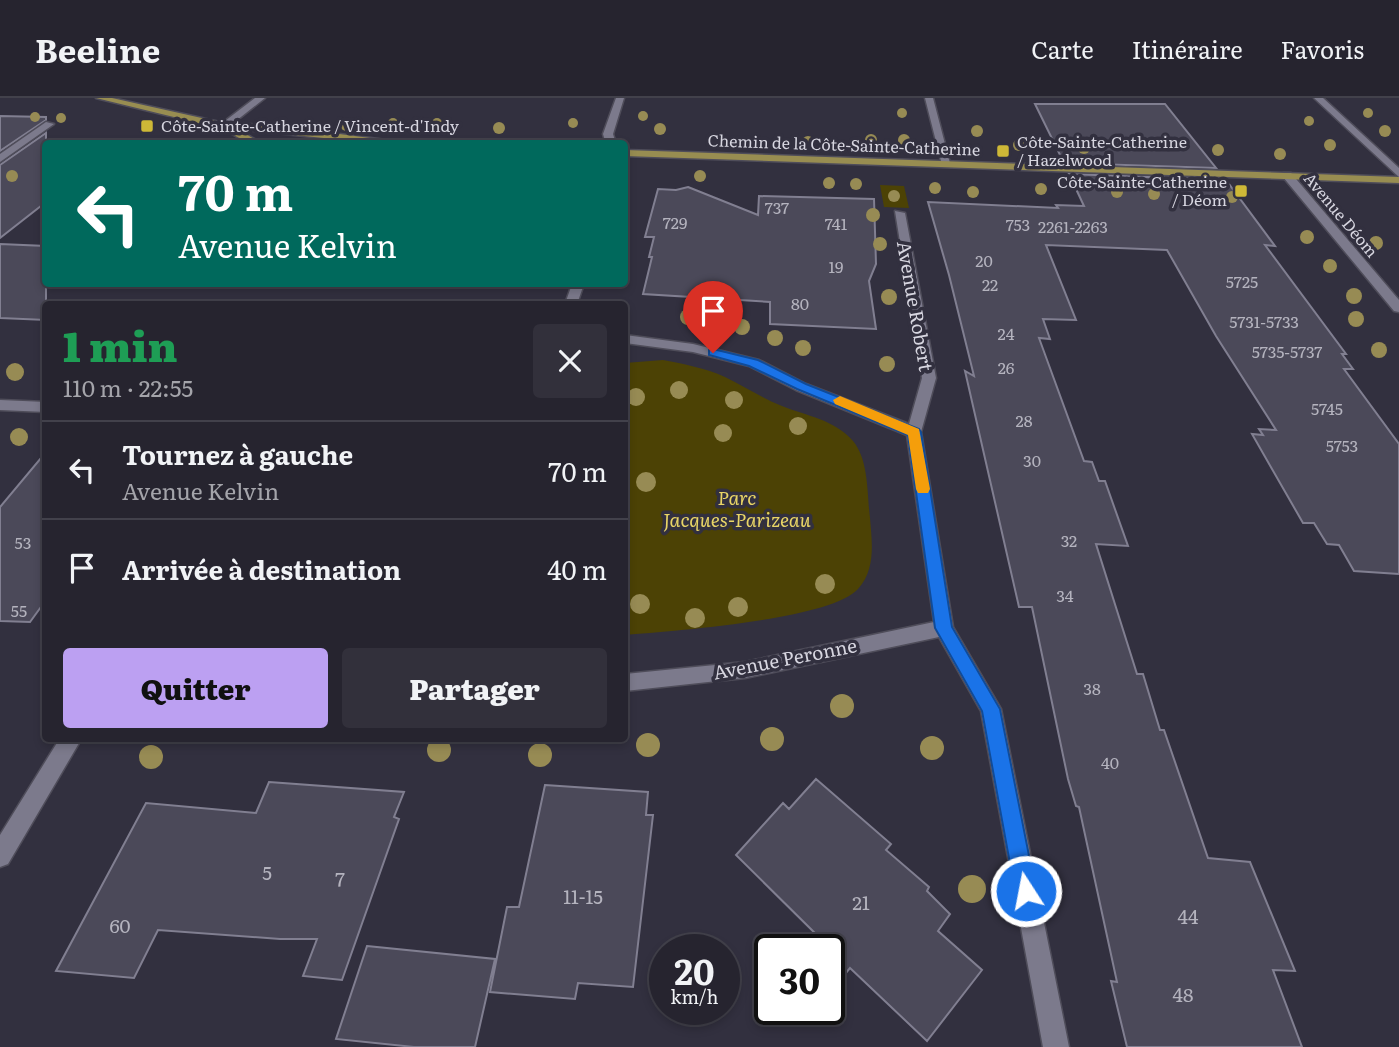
<!DOCTYPE html>
<html lang="fr">
<meta charset="utf-8">
<style>
body{margin:0;font-family:Literata,serif;background:#32303b;color:#f1f3f6;height:100vh;display:flex;flex-direction:column;font-size:26px;white-space:nowrap}
*{box-sizing:border-box;margin:0}
p{font-size:23px;color:#a4a4aa}
.icon{flex:none;width:38px;height:38px;fill:none;stroke:currentColor;stroke-width:2;stroke-linecap:round;stroke-linejoin:round}
.map{position:relative;flex:1;overflow:hidden}
.drawer{position:absolute;left:42px;top:203px;width:586px;height:441px;display:flex;flex-direction:column;background:#26242f;border-radius:7px;box-shadow:0 4px 10px #0003,0 0 0 2px #42414b}
.drawer>*{flex:none}
.hud{position:absolute;left:42px;top:42px;width:586px;height:147px;border-radius:7px;box-shadow:0 4px 10px #0003,0 0 0 2px #42414b;background:#00695c;color:#fff;overflow:hidden}
.speed{position:absolute;left:649px;top:836px;display:flex;gap:14px;font-size:35px;font-weight:700;text-align:center}
.speed>*{display:grid;place-content:center;width:91px;height:91px;border-radius:50%;background:#26242f;box-shadow:0 4px 10px #0003,0 0 0 2px #42414b;line-height:1}
.speed small{font-size:18px;font-weight:400}
.speed .limit{border:4px solid #111;border-radius:10px;background:#fff;color:#111}
.pin{position:absolute;display:grid;place-items:center;width:60px;height:60px;color:#fff;margin:-72px -30px;border-radius:50% 50% 50% 0;rotate:-45deg;box-shadow:0 0 7px #0007}
.pin .icon{rotate:45deg}
.me{position:absolute;width:77px;margin:-38px;rotate:349deg;stroke-linejoin:round;filter:drop-shadow(0 0 5px #0008)}
.turn{display:flex;align-items:center;gap:24px;height:147px;padding:0 21px;font-size:32px}
.turn .icon{width:91px;height:91px;stroke-width:2.5}
.turn b{display:block;font-size:49px;line-height:60px}
.round{display:grid;place-items:center;flex:none;width:74px;height:74px;border-radius:7px;background:#32303b}
.headline{display:flex;align-items:center;justify-content:space-between;height:119px;padding:0 21px}
h1{font-size:42px;font-weight:800;line-height:52px;color:#1e9e55}
.button{display:flex;gap:14px;margin-top:auto;padding:14px 21px}
.button a{flex:1;height:80px;border-radius:7px;background:#bca0f2;color:#111;font-size:28px;font-weight:800;line-height:80px;text-align:center}
.button a+a{background:#32303b;color:#f1f3f6}
ul{padding:0;list-style:none}
li{display:flex;align-items:center;gap:21px;height:98px;padding:0 21px;border-top:2px solid #42414b}
li div{flex:1}
li b{display:block;font-size:26px}
li em{font-style:normal}
header{display:flex;align-items:center;gap:42px;box-sizing:border-box;height:98px;padding:0 35px;background:#26242f;border-bottom:2px solid #42414b}
header strong{font-size:33px}
nav{display:flex;gap:38px;margin-inline-start:auto;font-size:24px}
.map>svg:first-child{display:block}
.green{fill:#4c4205}
.building{fill:#4b4959;stroke:#817f91;stroke-width:2}
.lines{fill:none;stroke-linecap:round;stroke-linejoin:round}
.minor-casing{stroke:#4f4d5a;stroke-width:3}
.major-casing{stroke:#4f4d5a;stroke-width:3}
.minor{fill:#7c7a8c;fill-rule:evenodd}
.major{fill:#988d51;fill-rule:evenodd}
.tree{fill:#978b54}
.route{fill:#1a73e8;stroke:#114b97;stroke-width:2}
.slow{fill:#f59e0b}
.poi-dot{fill:#ceb837;stroke:#32303f;stroke-width:2.5}
.labels{text-anchor:middle;stroke-width:7;stroke-linejoin:round;paint-order:stroke}
.far-poi-label{font-size:16px;fill:#d7d6e0;stroke:#32303f;text-anchor:start}
.far-street-label{font-size:16px;fill:#d7d6e0;stroke:#32303f}
.number-label{font-size:16px;fill:#b4b3be}
.street-label{font-size:19px;fill:#d7d6e0;stroke:#32303f}
.park-label{font-size:19px;font-style:italic;fill:#e9d566;stroke:#32303f}
.near-number-label{font-size:19px;fill:#b4b3be}
</style>
<header>
<strong>Beeline</strong>
<nav><a>Carte</a><a>Itinéraire</a><a>Favoris</a></nav>
</header>
<div class="map">
<svg width="1399" height="949" viewBox="0 0 1399 949">
<rect width="100%" height="100%" fill="#32303f"/>
<path class="green" d="M880,87L904,88L909,110L884,109Z
M663,262C684,266 705,270 725,279C744,288 762,300 782,308C806,318 834,321 853,343C869,362 867,396 870,420C872,444 876,471 858,491C830,522 671,533 625,537V265Z"/>
<path class="building" d="M1035,6H1165L1216,70L1064,65Z
M0,18L46,19V22L0,53Z
M46,35V104L0,140V67Z
M1069,76L1226,82L1275,148L1265,147L1346,256H1342L1353,271H1344L1399,346V476L1354,473L1339,447L1327,446L1314,425H1303L1252,336L1263,337L1259,331L1276,332L1216,238L1167,152L1046,147L1076,222L1043,221L1050,241L1039,240L1084,363L1092,364L1099,383H1105L1128,448L1096,446L1137,576H1143L1160,632H1164L1208,760L1250,764L1295,873L1273,872L1302,949H1127L1111,883L1117,884L1079,709L1076,708L1068,681L1032,509H1019L965,273L974,278L949,177L928,104L1058,110L1056,107L1084,108Z
M688,89L758,117L759,98L874,101L876,166L869,183L876,231L770,226V204L643,196L652,159H649L654,139H645L658,91L676,92Z
M0,146L46,148V222L0,220Z
M46,354V502L30,524L0,523V409Z
M816,681L891,746L886,752L929,789L927,793L950,816L938,833L982,872L927,943L850,870L830,894V850L736,757L783,705L789,711Z
M269,684L404,694L394,719L399,721L342,882L303,878L317,841H280L158,832L134,880L56,873L146,705L256,715Z
M545,687L648,694L646,717H653L633,889L578,885L575,901L490,894L507,809H519Z
M367,848L495,861L475,949H414L336,941Z"/>
<g class="lines">
<defs>
<path id="minor" d="M255,0H265L227,30H221V26Z
M616,0H624L613,36L616,46H606L603,36Z
M925,0H933L951,69L942,67Z
M1314,0H1323L1399,70V79Z
M46,24L54,26L0,64V56Z
M1283,75H1291L1399,202V214L1394,213L1283,79Z
M895,113L905,115L936,280L921,334L953,529L1001,611L1069,949H1043L981,613L939,539L745,580L625,593V576L745,564L934,524L907,337L796,292L749,268L693,254L625,245V237L693,246L759,262L806,286L909,326L922,280Z
M572,186H584L577,206H565Z
M0,302L46,304V314L0,312Z
M60,640H82L8,766L0,769V737Z"/>
<path id="major" d="M96,0H112L224,25L269,27L417,46H381L237,31L263,46H250L223,31Z
M625,52L1399,79V85L625,58Z"/>
</defs>
<use href="#minor" class="minor-casing"/>
<use href="#major" class="major-casing"/>
<use href="#minor" class="minor"/>
<use href="#major" class="major"/>
</g>
<g class="tree">
<circle cx="902" cy="15" r="5"/>
<circle cx="1368" cy="15" r="5"/>
<circle cx="643" cy="18" r="5"/>
<circle cx="35" cy="19" r="5"/>
<circle cx="61" cy="20" r="5"/>
<circle cx="1309" cy="23" r="5"/>
<circle cx="393" cy="25" r="5"/>
<circle cx="437" cy="25" r="5"/>
<circle cx="573" cy="25" r="5"/>
<circle cx="346" cy="28" r="5"/>
<circle cx="499" cy="30" r="6"/>
<circle cx="660" cy="31" r="6"/>
<circle cx="977" cy="33" r="6"/>
<circle cx="1385" cy="33" r="6"/>
<circle cx="871" cy="42" r="6"/>
<circle cx="904" cy="42" r="6"/>
<circle cx="808" cy="44" r="6"/>
<circle cx="1019" cy="47" r="6"/>
<circle cx="1330" cy="47" r="6"/>
<circle cx="1084" cy="50" r="6"/>
<circle cx="1218" cy="52" r="6"/>
<circle cx="1280" cy="56" r="6"/>
<circle cx="12" cy="78" r="6"/>
<circle cx="700" cy="78" r="6"/>
<circle cx="829" cy="85" r="6"/>
<circle cx="856" cy="86" r="6"/>
<circle cx="935" cy="90" r="6"/>
<circle cx="1041" cy="91" r="6"/>
<circle cx="973" cy="94" r="6"/>
<circle cx="1117" cy="94" r="6"/>
<circle cx="1154" cy="96" r="6"/>
<circle cx="894" cy="98" r="6"/>
<circle cx="1232" cy="99" r="6"/>
<circle cx="873" cy="117" r="7"/>
<circle cx="1307" cy="139" r="7"/>
<circle cx="1376" cy="145" r="7"/>
<circle cx="880" cy="146" r="7"/>
<circle cx="1330" cy="168" r="7"/>
<circle cx="1354" cy="198" r="8"/>
<circle cx="889" cy="199" r="8"/>
<circle cx="688" cy="219" r="8"/>
<circle cx="1356" cy="221" r="8"/>
<circle cx="742" cy="229" r="8"/>
<circle cx="775" cy="240" r="8"/>
<circle cx="803" cy="250" r="8"/>
<circle cx="1379" cy="252" r="8"/>
<circle cx="887" cy="266" r="8"/>
<circle cx="15" cy="274" r="9"/>
<circle cx="679" cy="292" r="9"/>
<circle cx="636" cy="299" r="9"/>
<circle cx="734" cy="302" r="9"/>
<circle cx="798" cy="328" r="9"/>
<circle cx="723" cy="335" r="9"/>
<circle cx="19" cy="339" r="9"/>
<circle cx="646" cy="384" r="10"/>
<circle cx="825" cy="486" r="10"/>
<circle cx="640" cy="506" r="10"/>
<circle cx="738" cy="509" r="10"/>
<circle cx="695" cy="520" r="10"/>
<circle cx="842" cy="608" r="12"/>
<circle cx="772" cy="641" r="12"/>
<circle cx="648" cy="647" r="12"/>
<circle cx="932" cy="650" r="12"/>
<circle cx="439" cy="652" r="12"/>
<circle cx="540" cy="657" r="12"/>
<circle cx="151" cy="659" r="12"/>
<circle cx="972" cy="791" r="14"/>
</g>
<path class="route" d="M713,251L758,262L806,286L919,331L921,334L952,529L1000,611L1036,793L1033,801L1026,804L1018,801L1015,793L982,613L935,530L908,337L797,291L749,268L709,257V252Z"/>
<path class="slow" d="M840,298L919,331L930,391L928,395H918L916,391L908,337L835,306L833,302Z"/>
<g class="poi-dot">
<rect x="140" y="21" width="14" height="14" rx="3.5"/>
<rect x="996" y="46" width="14" height="14" rx="3.5"/>
<rect x="1234" y="86" width="14" height="14" rx="3.5"/>
</g>
<g class="labels">
<g class="far-poi-label">
<text x="161" y="34">Côte-Sainte-Catherine / Vincent-d'Indy</text>
<text x="1017" y="50">Côte-Sainte-Catherine<tspan x="1017" dy="18">/ Hazelwood</tspan></text>
<text x="1227" y="90" text-anchor="end">Côte-Sainte-Catherine<tspan x="1227" dy="18">/ Déom</tspan></text>
</g>
<g class="far-street-label">
<text transform="translate(844 47) rotate(2)" y="6">Chemin de la Côte-Sainte-Catherine</text>
<text transform="translate(1341 117) rotate(50)" y="6">Avenue Déom</text>
</g>
<g class="number-label">
<text x="777" y="116">737</text>
<text x="675" y="131">729</text>
<text x="836" y="132">741</text>
<text x="1018" y="133">753</text>
<text x="1073" y="135">2261-2263</text>
<text x="984" y="169">20</text>
<text x="836" y="175">19</text>
<text x="1242" y="190">5725</text>
<text x="990" y="193">22</text>
<text x="800" y="212">80</text>
<text x="1264" y="230">5731-5733</text>
<text x="1006" y="242">24</text>
<text x="1287" y="260">5735-5737</text>
<text x="1006" y="276">26</text>
<text x="1327" y="317">5745</text>
<text x="1024" y="329">28</text>
<text x="1342" y="354">5753</text>
<text x="1032" y="369">30</text>
<text x="1069" y="449">32</text>
<text x="23" y="451">53</text>
<text x="1065" y="504">34</text>
<text x="19" y="519">55</text>
<text x="1092" y="597">38</text>
<text x="1110" y="671">40</text>
</g>
<g class="street-label">
<text transform="translate(915 208) rotate(80)" y="7">Avenue Robert</text>
<text transform="translate(785 561) rotate(-11)" y="7">Avenue Peronne</text>
</g>
<g class="park-label">
<text x="737" y="407">Parc<tspan x="737" dy="22">Jacques-Parizeau</tspan></text>
</g>
<g class="near-number-label">
<text x="267" y="782">5</text>
<text x="340" y="788">7</text>
<text x="583" y="806">11-15</text>
<text x="861" y="812">21</text>
<text x="1188" y="826">44</text>
<text x="120" y="835">60</text>
<text x="1183" y="904">48</text>
</g>
</g>
</svg>
<div class="speed"><div>20<small>km/h</small></div><div class="limit">30</div></div>
<div class="pin" style="left:713px;top:255px;background:#d93025"><svg class="icon" aria-label="arrive" viewBox="0 0 24 24"><path d="M6 21V4h12l-3 4 3 4H6"/></svg></div>
<svg class="me" style="left:1026px;top:793px" viewBox="-20 -20 40 40"><circle r="17" fill="#1a73e8" stroke="#fff" stroke-width="3"/><path d="M0-11L8 9 0 5-8 9z" fill="#fff"/></svg>
<div class="hud">
<div class="turn"><svg class="icon" aria-label="left" viewBox="0 0 24 24"><path d="M17 20v-9H6M10 6l-5 5 5 5"/></svg><div><b>70 m</b>Avenue Kelvin</div></div>
</div>
<section class="drawer">
<div class="headline"><div><h1>1 min</h1><p>110 m · 22:55</p></div><a class="round"><svg class="icon" aria-label="close" viewBox="0 0 24 24"><path d="M6 6l12 12M18 6L6 18"/></svg></a></div>
<ul>
<li><svg class="icon" aria-label="left" viewBox="0 0 24 24"><path d="M17 20v-9H6M10 6l-5 5 5 5"/></svg><div><b>Tournez à gauche</b><p>Avenue Kelvin</p></div><em>70 m</em></li>
<li><svg class="icon" aria-label="arrive" viewBox="0 0 24 24"><path d="M6 21V4h12l-3 4 3 4H6"/></svg><div><b>Arrivée à destination</b></div><em>40 m</em></li>
</ul>
<div class="button"><a>Quitter</a><a>Partager</a></div>
</section>
</div>
